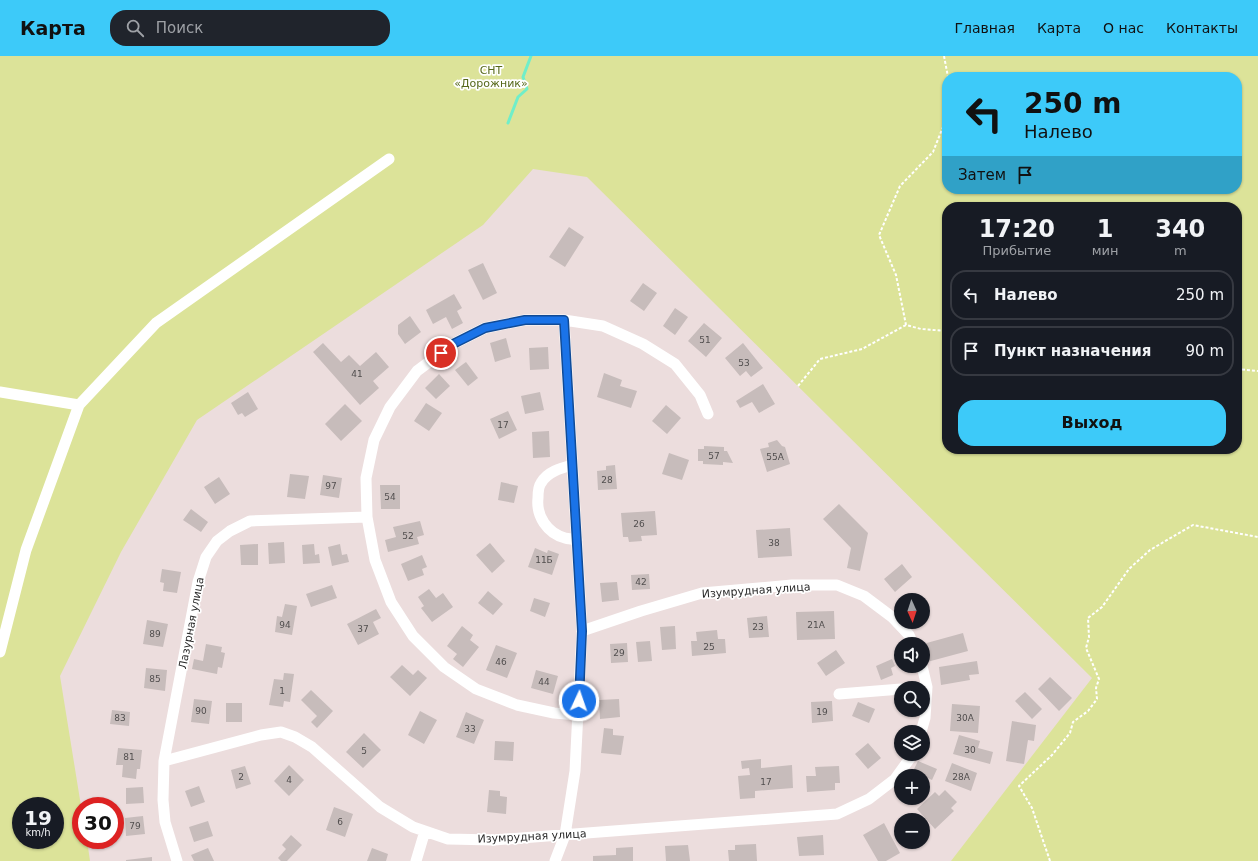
<!DOCTYPE html>
<html lang="ru">
<meta charset="utf-8">
<style>
body{margin:0;font-family:"DejaVu Sans",sans-serif;background:#20242c;color:#f1f3f6;height:100vh;display:flex;flex-direction:column;font-size:15px;white-space:nowrap}
*{box-sizing:border-box;margin:0}
p{font-size:13px;color:#9ea1a6}
.icon{flex:none;width:22px;height:22px;fill:none;stroke:currentColor;stroke-width:2;stroke-linecap:round;stroke-linejoin:round}
.map{position:relative;flex:1;overflow:hidden}
.details{position:absolute;left:942px;top:146px;width:300px;height:252px;display:flex;flex-direction:column;background:#171b24;border-radius:16px;box-shadow:0 1px 3px #0004}
.details>*{flex:none}
.hud{position:absolute;left:942px;top:16px;width:300px;height:122px;border-radius:16px;box-shadow:0 1px 3px #0004;background:#3dcaf9;color:#111;overflow:hidden}
.needle{width:26px;rotate:177deg}
.fabs{position:absolute;left:894px;top:537px;display:grid;gap:8px}
.fabs a{display:grid;place-items:center;width:36px;height:36px;border-radius:50%;background:#171b24;box-shadow:0 1px 3px #0004;font-size:20px}
.speed{position:absolute;left:12px;top:741px;display:flex;gap:8px;font-size:20px;font-weight:700;text-align:center}
.speed>*{display:grid;place-content:center;width:52px;height:52px;border-radius:50%;background:#171b24;box-shadow:0 1px 3px #0004;line-height:1}
.speed small{font-size:10px;font-weight:400}
.speed .limit{border:6px solid #d22;background:#fff;color:#111}
.pin{position:absolute;display:grid;place-items:center;width:34px;height:34px;color:#fff;margin:-17px;border:2px solid #fff;border-radius:50%;box-shadow:0 1px 4px #0007}
.me{position:absolute;width:44px;margin:-22px;rotate:3deg;stroke-linejoin:round;filter:drop-shadow(0 0 3px #0008)}
.turn{display:flex;align-items:center;gap:14px;height:84px;padding:0 16px;font-size:18px}
.turn .icon{width:52px;height:52px;stroke-width:2.5}
.turn b{display:block;font-size:28px;line-height:34px}
.then{display:flex;align-items:center;height:38px;padding:0 16px;background:#0003;gap:8px;font-size:15px}
.eta{display:flex;justify-content:space-evenly;align-items:center;height:68px;text-align:center}
.eta b{font-size:24px;font-weight:700;line-height:28px}
.cta{display:flex;gap:8px;margin-top:auto;padding:8px 16px}
.cta a{flex:1;height:46px;border-radius:16px;background:#3dcaf9;color:#111;font-size:16px;font-weight:700;line-height:46px;text-align:center}
ul{padding:0;list-style:none}
li{display:flex;align-items:center;gap:12px;height:50px;margin:0 8px 6px;padding:0 8px;border:2px solid #363941;border-radius:16px}
li div{flex:1}
li b{display:block;font-size:15px}
li em{font-style:normal}
header{display:flex;align-items:center;gap:24px;box-sizing:border-box;height:56px;padding:0 20px;background:#3dcaf9;color:#111}
header strong{font-size:19px}
nav{display:flex;gap:22px;margin-inline-start:auto;font-size:14px}
.search{width:280px;height:36px;background:#20242c;display:flex;align-items:center;gap:10px;box-sizing:border-box;padding:0 14px;border-radius:16px;color:#9ea1a6;font-size:15px}
.map>svg:first-child{display:block}
.green{fill:#dce399;fill-rule:evenodd}
.lines{fill:none;stroke-linecap:round;stroke-linejoin:round}
.stream{stroke:#70eec9;stroke-width:3}
.building{fill:#c7bcbb}
.path{stroke:#fff;stroke-width:2;stroke-dasharray:3 2;stroke-linecap:butt}
.minor{stroke:#fff;stroke-width:11}
.route-casing{stroke:#114b97;stroke-width:10}
.route{stroke:#1a73e8;stroke-width:7}
.labels{text-anchor:middle;stroke-width:3.5;stroke-linejoin:round;paint-order:stroke}
.number-label{font-size:9px;fill:#514e4e}
.park-label{font-size:11px;fill:#56681a;stroke:#fff}
.street-label{font-size:11px;fill:#2a2a2a;stroke:#fff}
</style>
<header>
<strong>Карта</strong>
<div class="search"><svg class="icon" aria-label="search" viewBox="0 0 24 24"><circle cx="10" cy="10" r="6"/><path d="M15 15l6 6"/></svg>Поиск</div>
<nav><a>Главная</a><a>Карта</a><a>О нас</a><a>Контакты</a></nav>
</header>
<div class="map">
<svg width="1258" height="805" viewBox="0 0 1258 805">
<rect width="100%" height="100%" fill="#ecdddd"/>
<path class="green" d="M0,0H1258V805H951L1092,622L587,121L533,113L483,169L197,364L121,496L60,620L81,750V784H87L90,805H0ZM947,21H1237V133H947ZM947,151H1237V393H947ZM21,750H55V784H21Z"/>
<g class="lines">
<path class="stream" d="M508,67L518,41L527,33L523,21L531,0"/>
</g>
<path class="building" d="M569,171L584,181L565,211L549,201Z
M483,207L497,237L483,244L468,214Z
M643,227L657,237L644,255L630,245Z
M454,238L462,252L457,255L463,267L452,273L446,261L433,268L426,254Z
M675,252L688,261L675,279L663,270Z
M410,260L421,276L405,288L398,278V269Z
M704,267L722,282L706,301L688,285Z
M506,282L511,301L495,306L490,287Z
M323,287L341,306L349,299L360,310L376,296L389,311L373,325L379,332L360,349L313,296Z
M743,287L763,312L751,321L746,315L740,320L725,302Z
M548,291L549,313L530,314L529,292Z
M466,306L478,322L468,330L455,314Z
M604,317L622,324L620,330L637,335L631,352L597,341Z
M439,318L450,330L436,343L425,332Z
M763,328L775,348L759,357L752,346L740,352L736,345Z
M248,336L258,353L245,361L242,357L238,359L231,347Z
M540,336L544,354L525,358L521,340Z
M426,347L442,357L429,375L414,365Z
M345,348L362,365L341,385L325,368Z
M666,349L681,362L667,378L652,365Z
M508,355L517,374L499,383L490,363Z
M549,375L550,401L533,402L532,376Z
M777,384L782,390L785,391L790,408L767,416L760,393L769,391L768,387Z
M704,390L724,391V395H727L733,407L723,406V409L703,408V405H698V393H704Z
M669,397L689,404L682,424L662,418Z
M615,409L617,433L598,434L597,415L606,414V410Z
M290,418L309,420L305,443L287,441Z
M323,419L342,422L339,442L320,439Z
M219,421L230,438L215,448L204,431Z
M501,426L518,430L514,447L498,444Z
M380,429H400V453H381Z
M839,448L868,477L860,515L847,512L851,492L823,463Z
M191,453L208,466L201,476L183,464Z
M655,455L657,479L641,480L642,485L629,486L628,481H623L621,457Z
M420,465L424,479L417,481L419,488L388,496L385,484L396,481L393,471Z
M790,472L792,500L758,502L756,474Z
M284,486L285,507L269,508L268,487Z
M490,487L505,505L492,517L476,499Z
M258,488V509H241L240,489Z
M314,488L315,499L319,498L320,507L303,508L302,489Z
M340,488L342,499L347,498L349,506L332,510L328,491Z
M535,492L547,497L548,494L559,498L552,519L528,511Z
M422,499L427,511L422,513L424,519L408,525L401,508Z
M902,508L912,521L895,536L884,523Z
M162,513L181,516L177,537L163,535L164,527L160,526Z
M649,518L650,533L632,534L631,519Z
M617,526L619,544L602,546L600,527Z
M332,529L337,542L311,551L306,538Z
M429,533L436,542L443,537L453,551L432,566L421,552L424,550L418,541Z
M488,535L503,548L493,559L478,547Z
M534,542L550,547L545,561L530,555Z
M285,548L297,550L292,579L275,576L277,560L282,561Z
M376,553L381,562L373,566L379,578L358,589L347,568Z
M834,555L835,583L797,584L796,556Z
M767,560L769,581L749,582L747,562Z
M147,564L168,568L163,591L143,588Z
M462,570L473,579L470,584L479,591L463,611L453,603L457,598L447,590Z
M675,570L676,593L662,594L660,571Z
M717,574L718,583H725L726,597L692,600L691,585H697L696,576Z
M963,577L968,595L927,606L923,588Z
M650,585L652,605L638,606L636,586Z
M627,587L628,606L611,607L610,588Z
M206,588L222,591L221,596L225,597L222,612L218,611L217,618L192,613L194,603L203,605Z
M496,589L517,597L507,622L486,614Z
M836,594L845,607L826,620L817,607Z
M892,603L895,610L891,612L893,619L881,624L876,610Z
M977,605L979,618L969,619L970,624L941,629L939,611Z
M402,609L413,619L418,614L427,622L410,640L390,621Z
M146,612L167,614L165,635L144,632Z
M536,614L558,620L553,638L531,632Z
M284,617L294,618L290,646L284,645L283,651L269,649L274,623L283,624Z
M1050,621L1072,642L1059,655L1038,633Z
M311,634L333,655L317,672L311,666L317,660L301,644Z
M1025,636L1042,653L1032,663L1015,645Z
M194,643L212,645L209,668L191,666Z
M619,643L620,661L600,663L599,644Z
M832,645L833,665L812,667L811,646Z
M858,646L875,653L869,667L852,660Z
M226,647H242V666H226Z
M952,648L980,650L978,677L950,675Z
M112,654L130,656L129,670L110,668Z
M420,655L437,664L424,688L408,679Z
M466,656L484,664L474,688L456,681Z
M1012,665L1036,669L1034,685L1028,684L1024,708L1006,705Z
M604,672L613,673V679L624,680L621,699L601,697Z
M364,677L381,694L363,712L346,696Z
M959,679L980,685L978,692L993,696L990,708L953,698Z
M495,685L514,686L513,705L494,704Z
M868,687L881,702L868,713L855,698Z
M118,692L142,694L140,713H137L136,723L122,721L123,709H116Z
M761,703V712L792,709L793,732L755,735V742L740,743L738,720L750,719L749,712L742,713L741,705Z
M918,705L937,713L932,724L913,715Z
M952,707L977,717L971,735L945,725Z
M289,709L304,724L289,740L274,725Z
M245,710L251,728L236,733L231,714Z
M839,710L840,727H835V734L807,736L806,720H816L815,711Z
M199,730L205,746L191,751L185,735Z
M143,731L144,747L126,748V732Z
M489,734L500,735V740L507,741L506,758L487,756Z
M945,734L957,746L951,752L954,755L935,773L917,753L935,736L939,740Z
M334,751L353,758L345,781L326,774Z
M143,760L145,778L126,780L125,762Z
M208,765L213,780L194,786L189,771Z
M884,767L900,797L886,805H878L863,779Z
M291,779L302,789L287,805H281L278,802L286,793L282,789Z
M823,779L824,799L799,800L797,781Z
M756,788L757,805H729L728,794H735V789Z
M688,789L690,805H666L665,790Z
M633,791V805H593V800L616,799V792Z
M208,792L214,805H194L191,799Z
M372,792L388,798L386,805H367Z
M152,801V805H126V804Z"/>
<g class="lines">
<path class="path" d="M944,0L948,21
M947,61L933,96L900,130L879,179L896,219L906,269L921,273L947,275
M1237,313L1258,315
M798,330L820,303L862,293L906,269
M1050,805L1032,752L1019,730L1052,699L1070,677L1073,666L1088,655L1097,643L1096,632L1099,623L1086,592L1089,581L1088,562L1102,551L1129,513L1150,494L1193,469L1258,481"/>
<path class="minor" d="M0,336L79,349L156,267L389,103
M572,409C561,412 547,416 541,427C538,431 538,437 538,442C536,460 547,477 565,482C568,483 573,483 577,484
M582,575L641,555L702,537L792,529H837L864,540L892,561L909,579L913,588
M0,596L26,494L79,349
M915,632L927,631
M839,638L901,633
M578,659L554,657L517,649L476,633L444,611L413,580L391,546L375,504L367,461L366,422L374,384L390,351L417,315L453,288L485,272L525,264H564L603,270L643,288L675,308L700,339L708,358
M921,676L925,662L927,631L922,610
M164,705L261,679L281,676L295,681L312,691L380,751L413,771L448,783L494,784L837,758L869,743L895,723L913,698
M177,805L165,766L163,744L164,705L198,526L206,501L217,485L230,475L250,465L367,461
M416,805L425,775
M555,805L565,779L575,715L582,575L564,264"/>
</g>
<g class="lines">
<defs>
<path id="route" d="M441,297L453,288L485,272L525,264H564L582,575L579,645"/>
</defs>
<use href="#route" class="route-casing"/>
<use href="#route" class="route"/>
</g>
<g class="labels">
<g class="number-label">
<text x="705" y="287">51</text>
<text x="744" y="310">53</text>
<text x="357" y="321">41</text>
<text x="503" y="372">17</text>
<text x="714" y="403">57</text>
<text x="775" y="404">55А</text>
<text x="607" y="427">28</text>
<text x="331" y="433">97</text>
<text x="390" y="444">54</text>
<text x="639" y="471">26</text>
<text x="408" y="483">52</text>
<text x="774" y="490">38</text>
<text x="544" y="507">11Б</text>
<text x="641" y="529">42</text>
<text x="285" y="572">94</text>
<text x="816" y="572">21А</text>
<text x="758" y="574">23</text>
<text x="363" y="576">37</text>
<text x="155" y="581">89</text>
<text x="709" y="594">25</text>
<text x="619" y="600">29</text>
<text x="501" y="609">46</text>
<text x="155" y="626">85</text>
<text x="544" y="629">44</text>
<text x="282" y="638">1</text>
<text x="201" y="658">90</text>
<text x="822" y="659">19</text>
<text x="120" y="665">83</text>
<text x="965" y="665">30А</text>
<text x="470" y="676">33</text>
<text x="970" y="697">30</text>
<text x="364" y="698">5</text>
<text x="129" y="704">81</text>
<text x="241" y="724">2</text>
<text x="961" y="724">28А</text>
<text x="289" y="727">4</text>
<text x="766" y="729">17</text>
<text x="340" y="769">6</text>
<text x="135" y="773">79</text>
</g>
<g class="park-label">
<text x="491" y="18">СНТ<tspan x="491" dy="13">«Дорожник»</tspan></text>
</g>
<g class="street-label">
<text transform="translate(756 534) rotate(-4)" y="4">Изумрудная улица</text>
<text transform="translate(191 567) rotate(-79)" y="4">Лазурная улица</text>
<text transform="translate(532 780) rotate(-3)" y="4">Изумрудная улица</text>
</g>
</g>
</svg>
<div class="fabs">
<a><svg class="needle" viewBox="-14 -14 28 28"><path d="M0-13l5 13h-10z" fill="#e53935"/><path d="M0 13l5-13h-10z" fill="#9ea1a6"/></svg></a>
<a><svg class="icon" aria-label="sound" viewBox="0 0 24 24"><path d="M4 9h4l5-4v14l-5-4H4zM17 9q2 3 0 6"/></svg></a>
<a><svg class="icon" aria-label="search" viewBox="0 0 24 24"><circle cx="10" cy="10" r="6"/><path d="M15 15l6 6"/></svg></a>
<a><svg class="icon" aria-label="layers" viewBox="0 0 24 24"><path d="M12 4l9 5-9 5-9-5zM3 14l9 5 9-5"/></svg></a>
<a>+</a>
<a>−</a>
</div>
<div class="speed"><div>19<small>km/h</small></div><div class="limit">30</div></div>
<div class="pin" style="left:441px;top:297px;background:#d93025"><svg class="icon" aria-label="arrive" viewBox="0 0 24 24"><path d="M6 21V4h12l-3 4 3 4H6"/></svg></div>
<svg class="me" style="left:579px;top:645px" viewBox="-20 -20 40 40"><circle r="17" fill="#1a73e8" stroke="#fff" stroke-width="3"/><path d="M0-11L8 9 0 5-8 9z" fill="#fff"/></svg>
<div class="hud">
<div class="turn"><svg class="icon" aria-label="left" viewBox="0 0 24 24"><path d="M17 20v-9H6M10 6l-5 5 5 5"/></svg><div><b>250 m</b>Налево</div></div>
<div class="then">Затем<svg class="icon" aria-label="arrive" viewBox="0 0 24 24"><path d="M6 21V4h12l-3 4 3 4H6"/></svg></div>
</div>
<section class="details">
<div class="eta">
<div><b>17:20</b><p>Прибытие</p></div>
<div><b>1</b><p>мин</p></div>
<div><b>340</b><p>m</p></div>
</div>
<ul>
<li><svg class="icon" aria-label="left" viewBox="0 0 24 24"><path d="M17 20v-9H6M10 6l-5 5 5 5"/></svg><div><b>Налево</b></div><em>250 m</em></li>
<li><svg class="icon" aria-label="arrive" viewBox="0 0 24 24"><path d="M6 21V4h12l-3 4 3 4H6"/></svg><div><b>Пункт назначения</b></div><em>90 m</em></li>
</ul>
<div class="cta"><a>Выход</a></div>
</section>
</div>
